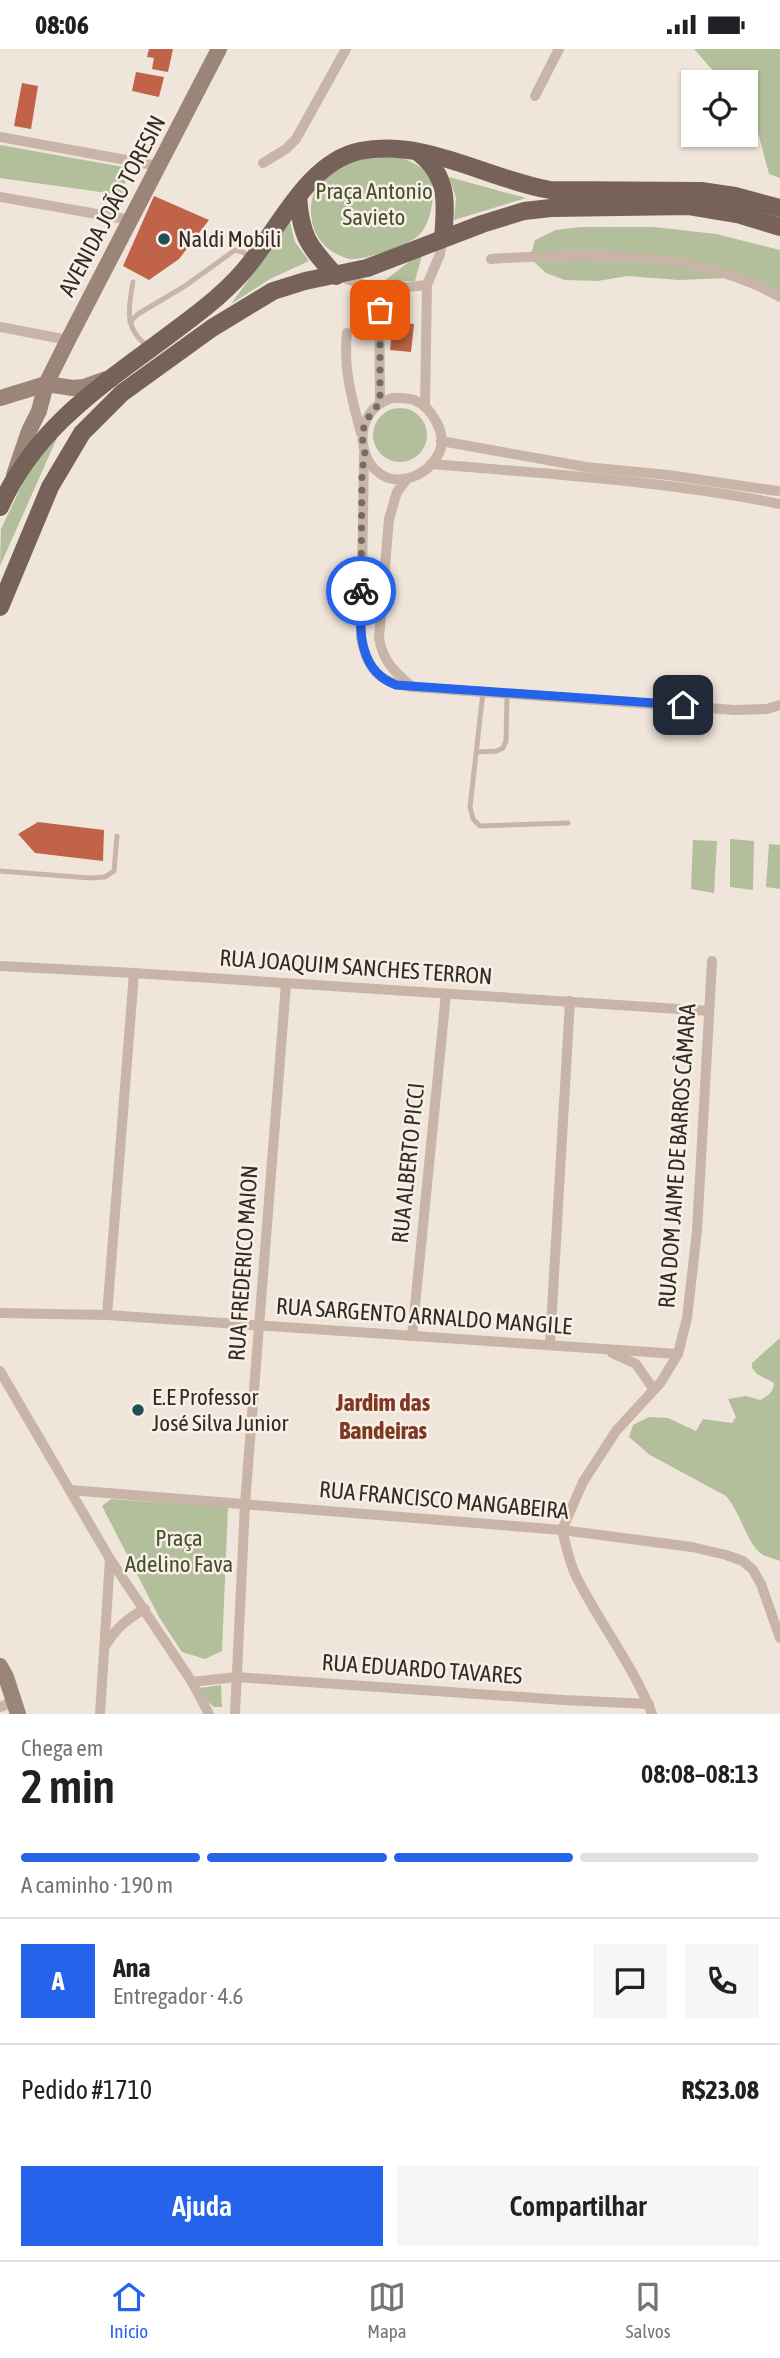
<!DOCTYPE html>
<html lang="pt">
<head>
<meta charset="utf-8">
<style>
  body { margin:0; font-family:"Asap Condensed",sans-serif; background:#f6f6f6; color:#202124; height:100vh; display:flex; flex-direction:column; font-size:26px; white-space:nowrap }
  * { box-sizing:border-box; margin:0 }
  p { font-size:23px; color:#757577 }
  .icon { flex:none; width:38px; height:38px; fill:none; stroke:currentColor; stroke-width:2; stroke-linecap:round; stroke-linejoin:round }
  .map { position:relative; height:1665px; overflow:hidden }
  .panel { display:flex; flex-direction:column; background:#fff; flex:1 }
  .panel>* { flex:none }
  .tools { position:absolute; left:681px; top:21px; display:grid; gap:14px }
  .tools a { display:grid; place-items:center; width:77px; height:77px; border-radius:0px; background:#fff; box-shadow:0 2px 5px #0004; font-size:35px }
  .pin { position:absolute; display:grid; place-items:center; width:60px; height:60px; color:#fff; margin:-30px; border-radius:14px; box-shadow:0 4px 10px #0006 }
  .courier { position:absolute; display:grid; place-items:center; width:70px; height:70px; margin:-35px; border:5px solid #2563eb; border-radius:50%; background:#fff; color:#222; box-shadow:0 2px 9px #0007 }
  .head em { font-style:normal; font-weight:600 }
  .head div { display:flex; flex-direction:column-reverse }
  .head { display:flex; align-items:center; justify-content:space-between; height:119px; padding:0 21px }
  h1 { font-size:46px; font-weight:600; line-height:52px }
  .bar { display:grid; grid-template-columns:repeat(4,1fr); gap:10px 7px; align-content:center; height:84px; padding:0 21px }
  .bar i { height:9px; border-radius:5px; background:#e0e0e0 }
  .bar .on { background:#2563eb }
  .bar p { grid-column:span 4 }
  .line { display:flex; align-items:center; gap:18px; padding:0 21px; border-top:2px solid #e0e0e0 }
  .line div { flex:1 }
  .round { display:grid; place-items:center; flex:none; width:74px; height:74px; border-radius:0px; background:#f6f6f6 }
  .button { display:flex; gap:14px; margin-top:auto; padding:14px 21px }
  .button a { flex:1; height:80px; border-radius:0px; background:#2563eb; color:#fff; font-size:28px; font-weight:600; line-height:80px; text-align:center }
  .button a+a { background:#f6f6f6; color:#202124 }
  .status { display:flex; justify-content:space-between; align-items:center; height:49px; padding:0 35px; background:#fff; direction:ltr }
  .status svg { height:19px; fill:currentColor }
  .tab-bar { display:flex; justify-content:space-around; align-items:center; height:98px; border-top:2px solid #e0e0e0; background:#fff; font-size:19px; color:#757577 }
  .tab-bar a { display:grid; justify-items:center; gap:4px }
  .tab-bar .on { color:#2563eb }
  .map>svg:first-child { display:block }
</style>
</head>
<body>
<div class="status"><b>08:06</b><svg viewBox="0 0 49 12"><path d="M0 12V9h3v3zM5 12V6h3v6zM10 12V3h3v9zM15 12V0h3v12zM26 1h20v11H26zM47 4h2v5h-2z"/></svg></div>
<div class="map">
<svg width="780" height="1665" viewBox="0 0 780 1665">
  <rect width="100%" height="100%" fill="#f0e5da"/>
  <g fill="#b3be9b">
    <path d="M694 0H780V129L769 125 754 68 746 58V33H723Z"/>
    <path d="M0 96 129 119 122 146 0 129Z"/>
    <path d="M396 106C407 111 421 116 428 126 438 139 431 175 419 186 409 196 364 212 349 210 343 208 335 205 330 201 318 192 312 180 311 165 310 113 357 111 396 106Z"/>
    <path d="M449 128 526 149 454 171 456 149Z"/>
    <path d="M290 173 295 193 309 212 270 230 231 255Z"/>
    <path d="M580 178H654L716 185 780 201V250L728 229 679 231 627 227 598 232 565 231 546 224 530 209 535 191 556 181Z"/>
    <path d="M423 202 415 232 383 233Z"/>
    <circle cx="400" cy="386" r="27"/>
    <path d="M61 380 0 517 1 480 28 423Z"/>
    <path d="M730 790 754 792 753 841 730 838Z"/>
    <path d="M693 791 717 792 714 844 691 840Z"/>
    <path d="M769 795 780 796V840L766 838Z"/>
    <path d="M780 1289V1512C775 1510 768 1508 763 1506 747 1496 740 1462 726 1447L650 1406 629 1388 633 1376 649 1368 668 1369 696 1382 703 1370 732 1374 736 1368 728 1350 746 1347 760 1351C768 1347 773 1344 774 1334L757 1325 752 1319V1314Z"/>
    <path d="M111 1450 228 1458 222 1602 205 1610 182 1603 159 1568 102 1457Z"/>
    <path d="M221 1636 222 1658H214L208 1653 200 1639Z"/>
  </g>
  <g fill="#c06348">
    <path d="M149 0H173L168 23 152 20 154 9 147 8Z"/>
    <path d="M136 23 164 28 159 48 132 42Z"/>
    <path d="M22 34 38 37 31 80 14 77Z"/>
    <path d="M154 147 209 171 179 210 149 231 123 217Z"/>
    <path d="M393 273 414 275 411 303 390 301Z"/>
    <path d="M38 773 104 781 103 812 35 804 18 785Z"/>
  </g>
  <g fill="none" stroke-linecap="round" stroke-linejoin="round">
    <g stroke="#c8b5a7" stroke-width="5">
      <path d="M133 233C128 260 124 281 149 298"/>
      <path d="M130 273 138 265 185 237 235 201 243 203 251 210"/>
      <path d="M483 643 470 758 473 770 480 777 568 774"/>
      <path d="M477 703 497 702 503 699 506 692 507 646"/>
      <path d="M0 822 90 829 105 828 114 822 117 787"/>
    </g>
    <g stroke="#c8b5a7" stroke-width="10">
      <path d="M535 47 559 0"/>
      <path d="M0 88 159 117"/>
      <path d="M263 114 286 100 296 90 346 0"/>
      <path d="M0 148 131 171"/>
      <path d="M491 210C584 204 697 200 780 248"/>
      <path d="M338 227 379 241 427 236"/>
      <path d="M379 241 380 353"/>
      <path d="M0 278 68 291"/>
      <path d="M347 284C343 320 352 350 361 384"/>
      <path d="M392 349C399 349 407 348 414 351 432 358 448 386 439 404 433 416 424 424 412 428 362 445 341 365 392 349Z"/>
      <path d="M425 358 427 236 440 205 443 189"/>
      <path d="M441 392 586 418 668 426 777 442"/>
      <path d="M364 405 361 589C368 622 380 634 412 638L735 661 767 660 780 656"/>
      <path d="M433 415C549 425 666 432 780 455"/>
      <path d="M407 430 397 443 389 470 379 589C383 613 395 623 412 638"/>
      <path d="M0 917 134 924 709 962"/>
      <path d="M0 1264 107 1266 678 1305"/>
      <path d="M107 1266 134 924"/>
      <path d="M412 1287 446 945"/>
      <path d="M550 1295 570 952"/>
      <path d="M612 1304 636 1315 654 1341"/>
      <path d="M0 1322 110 1510 192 1633 209 1665"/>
      <path d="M70 1441 562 1481 692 1498 726 1506 743 1512 753 1521 761 1535 780 1589"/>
      <path d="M106 1596C116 1579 128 1569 145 1560"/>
      <path d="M192 1633 236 1628 564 1651 649 1655"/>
      <path d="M0 1658 15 1652"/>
      <path d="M100 1665 110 1510"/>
      <path d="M235 1665 245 1455 286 935"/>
      <path d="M652 1665C633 1616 600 1575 576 1527 569 1513 566 1496 562 1481L583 1433 616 1382 661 1333 678 1305 687 1269 697 1182 712 912"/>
    </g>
    <g stroke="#9b8478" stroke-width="16">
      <path d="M0 349 46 335 73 339 84 338 106 330"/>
      <path d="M14 426 29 382 39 362 46 335 68 291 219 0"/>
      <path d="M0 1617 6 1628 18 1665"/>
    </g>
    <g stroke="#766259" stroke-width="18">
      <path d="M419 104C449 128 446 154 443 189"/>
      <path d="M298 148C301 189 309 197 336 227"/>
      <path d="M0 458C38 374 106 334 177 280 204 260 230 240 251 213 280 176 310 112 360 102 425 89 487 130 550 141L701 142 735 147 780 159"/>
      <path d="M0 558 50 438 82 384 122 344 212 279 273 242 305 232 367 219 482 175 524 162 551 159 689 157 737 165 780 178"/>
    </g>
  </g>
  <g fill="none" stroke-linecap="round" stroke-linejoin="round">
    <path stroke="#766c66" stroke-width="7" stroke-dasharray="0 12.6" d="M361 542 362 422 365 405 362 387 365 373 380 353V261"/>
    <path stroke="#2563eb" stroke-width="9" d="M361 542C360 577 356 621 396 636L683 656"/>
  </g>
  <g fill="#1f5154" stroke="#f8f0e6" stroke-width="2.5">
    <circle cx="164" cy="190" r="7"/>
    <circle cx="138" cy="1361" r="7"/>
  </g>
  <g text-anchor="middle" stroke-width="5" stroke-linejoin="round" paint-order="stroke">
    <g font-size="23" fill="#44512c" stroke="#f8f0e6">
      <text x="374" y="150">Praça Antonio<tspan x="374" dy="26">Savieto</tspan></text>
      <text x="179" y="1497">Praça<tspan x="179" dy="26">Adelino Fava</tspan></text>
    </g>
    <g font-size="23" fill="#342b27" stroke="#f8f0e6">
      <text transform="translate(112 157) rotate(-62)" y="8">AVENIDA JOÃO TORESIN</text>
      <text transform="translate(356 918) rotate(4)" y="8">RUA JOAQUIM SANCHES TERRON</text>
      <text transform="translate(677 1107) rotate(-86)" y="8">RUA DOM JAIME DE BARROS CÂMARA</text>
      <text transform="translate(408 1114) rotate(-84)" y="8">RUA ALBERTO PICCI</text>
      <text transform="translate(243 1214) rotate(-86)" y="8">RUA FREDERICO MAION</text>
      <text transform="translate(424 1267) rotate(4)" y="8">RUA SARGENTO ARNALDO MANGILE</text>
      <text transform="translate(444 1451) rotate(5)" y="8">RUA FRANCISCO MANGABEIRA</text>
      <text transform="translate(422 1620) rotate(4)" y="8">RUA EDUARDO TAVARES</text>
    </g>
    <g font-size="23" fill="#342b27" stroke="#f8f0e6" text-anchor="start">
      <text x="178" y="198">Naldi Mobili</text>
      <text x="152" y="1356">E.E Professor<tspan x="152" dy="26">José Silva Junior</tspan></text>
    </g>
    <g font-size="24" font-weight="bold" fill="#7f3824" stroke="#f8f0e6">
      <text x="383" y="1362">Jardim das<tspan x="383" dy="28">Bandeiras</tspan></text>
    </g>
  </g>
</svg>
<div class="tools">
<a><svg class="icon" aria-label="locate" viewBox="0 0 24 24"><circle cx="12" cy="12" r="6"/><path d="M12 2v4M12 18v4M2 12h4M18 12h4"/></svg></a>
</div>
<div class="pin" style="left:380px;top:261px;background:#ea580c"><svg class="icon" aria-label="bag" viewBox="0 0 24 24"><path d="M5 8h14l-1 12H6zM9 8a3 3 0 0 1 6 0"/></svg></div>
<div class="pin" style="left:683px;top:656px;background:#1f2937"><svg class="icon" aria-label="home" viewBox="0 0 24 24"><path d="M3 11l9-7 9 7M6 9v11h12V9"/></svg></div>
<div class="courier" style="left:361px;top:542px"><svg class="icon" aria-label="bike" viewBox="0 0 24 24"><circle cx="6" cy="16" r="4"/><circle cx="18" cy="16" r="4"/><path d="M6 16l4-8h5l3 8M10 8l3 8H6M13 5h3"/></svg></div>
</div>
<section class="panel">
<div class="head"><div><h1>2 min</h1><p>Chega em</p></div><em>08:08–08:13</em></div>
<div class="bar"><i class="on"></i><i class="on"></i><i class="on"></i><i></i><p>A caminho · 190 m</p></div>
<div class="line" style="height:126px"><b class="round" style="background:#2563eb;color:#fff">A</b><div><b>Ana</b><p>Entregador · 4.6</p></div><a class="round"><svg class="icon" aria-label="chat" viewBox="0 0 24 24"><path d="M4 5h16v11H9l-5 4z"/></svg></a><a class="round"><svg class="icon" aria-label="phone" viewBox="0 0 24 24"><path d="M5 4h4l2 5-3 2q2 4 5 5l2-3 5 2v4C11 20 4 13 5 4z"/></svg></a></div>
<div class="line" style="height:91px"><div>Pedido #1710</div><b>R$23.08</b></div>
<div class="button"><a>Ajuda</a><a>Compartilhar</a></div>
</section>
<nav class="tab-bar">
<a class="on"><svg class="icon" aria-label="home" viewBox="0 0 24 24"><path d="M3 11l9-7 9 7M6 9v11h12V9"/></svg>Início</a>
<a><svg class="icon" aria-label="map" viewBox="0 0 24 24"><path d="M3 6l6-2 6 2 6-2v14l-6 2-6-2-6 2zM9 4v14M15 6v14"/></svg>Mapa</a>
<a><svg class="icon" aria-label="saved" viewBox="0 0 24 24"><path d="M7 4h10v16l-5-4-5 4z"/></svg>Salvos</a>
</nav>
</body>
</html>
